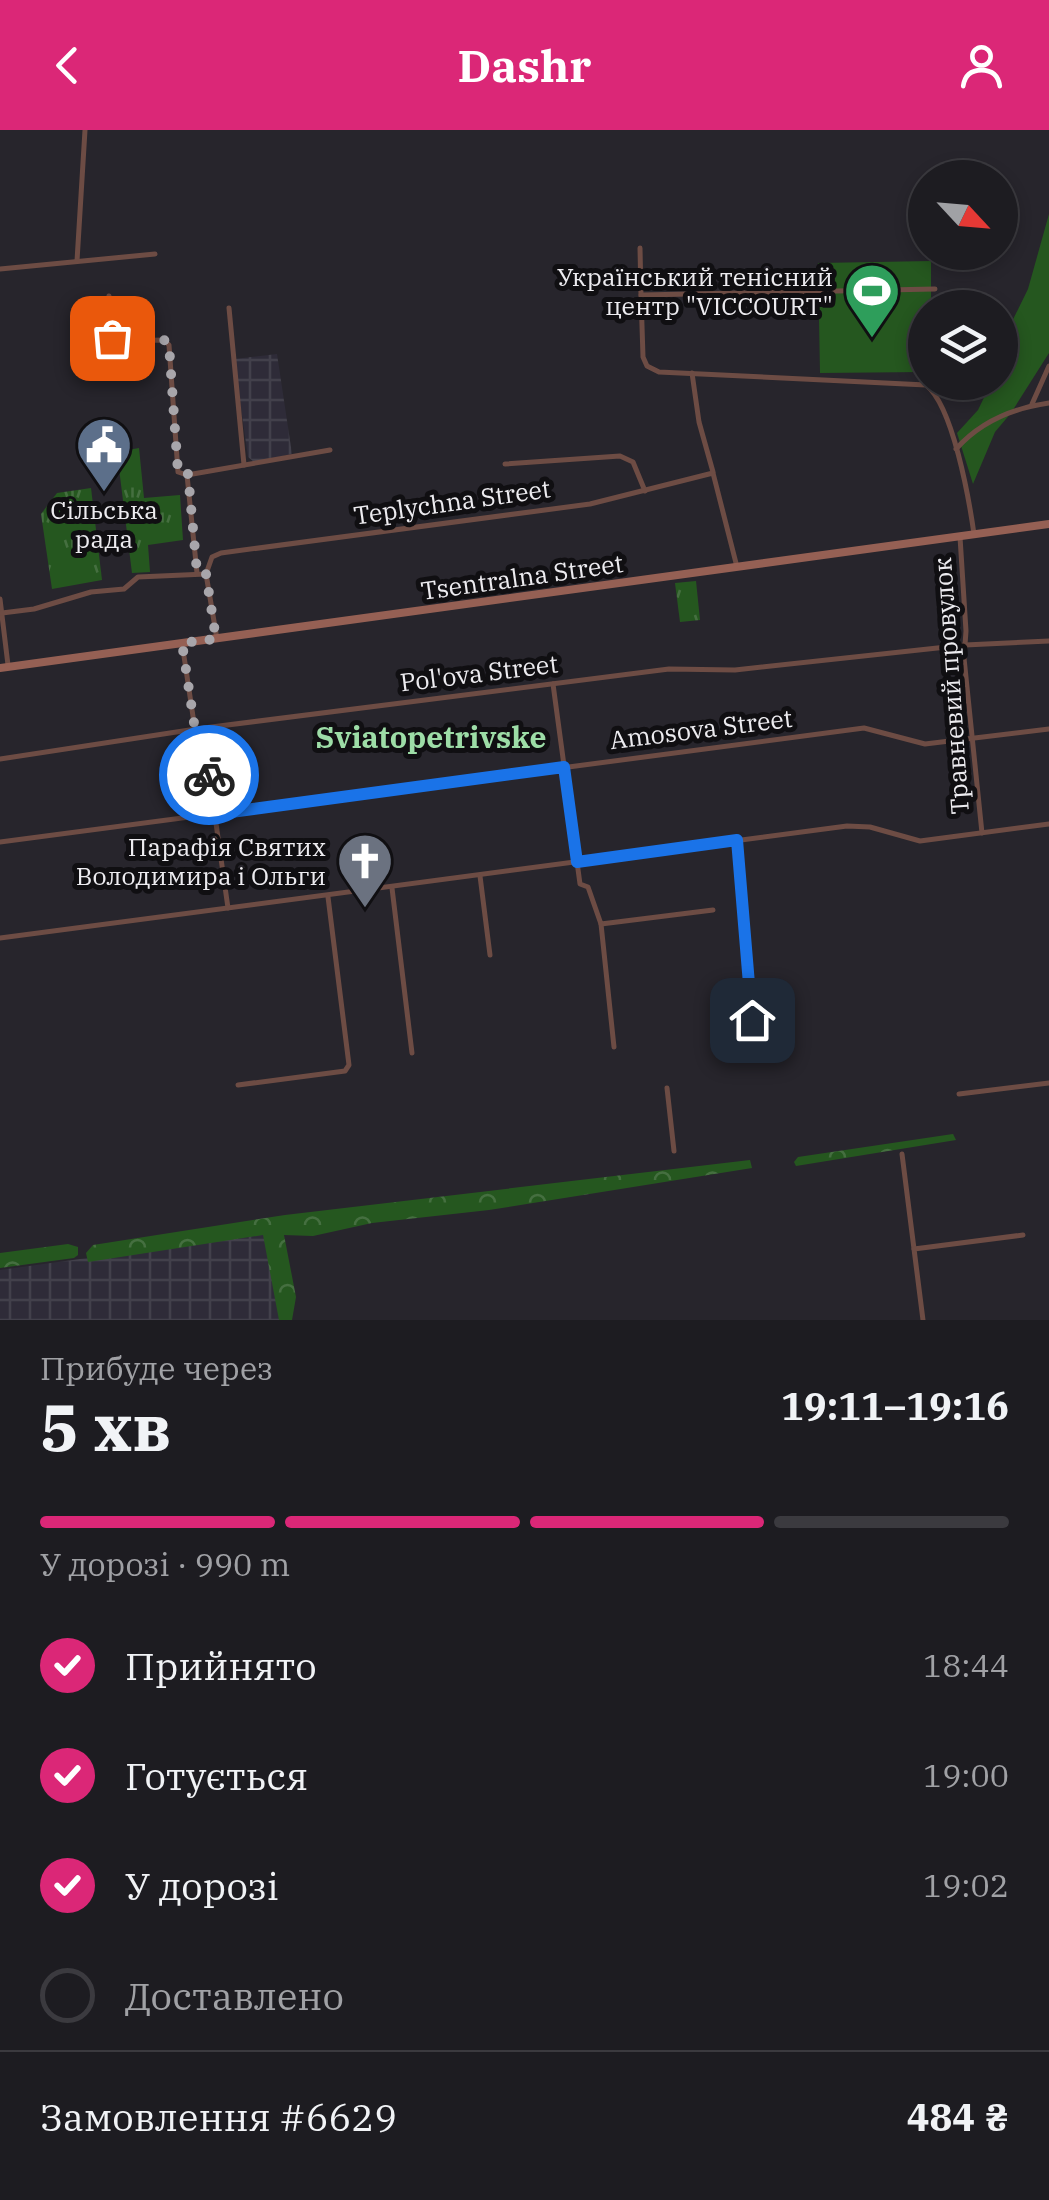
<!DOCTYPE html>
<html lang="uk">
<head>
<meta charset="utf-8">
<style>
  body { margin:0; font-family:"IBM Plex Serif",serif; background:#2a292e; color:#f1f3f6; height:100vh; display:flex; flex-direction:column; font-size:38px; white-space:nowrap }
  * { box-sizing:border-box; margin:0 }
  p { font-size:32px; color:#a0a1a5 }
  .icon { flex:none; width:55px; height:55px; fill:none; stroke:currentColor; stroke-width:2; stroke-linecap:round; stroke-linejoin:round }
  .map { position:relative; height:1190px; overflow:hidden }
  .side { display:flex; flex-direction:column; background:#1d1c21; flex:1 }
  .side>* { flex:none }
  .needle { width:65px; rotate:116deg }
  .fabs { position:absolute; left:908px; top:30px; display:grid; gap:20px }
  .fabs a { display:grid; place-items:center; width:110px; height:110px; border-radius:50%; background:#1d1c21; box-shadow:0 5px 15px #0003,0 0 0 2px #3b3a3f; font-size:50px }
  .pin { position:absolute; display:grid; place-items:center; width:85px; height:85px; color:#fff; margin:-42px; border-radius:20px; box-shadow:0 5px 15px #0006 }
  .courier { position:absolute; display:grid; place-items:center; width:100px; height:100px; margin:-50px; border:8px solid #1a73e8; border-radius:50%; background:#fff; color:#222; box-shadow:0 2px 12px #0007 }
  .overview em { font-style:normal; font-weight:800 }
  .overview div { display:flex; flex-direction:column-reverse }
  .overview { display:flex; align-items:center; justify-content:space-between; height:170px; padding:0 40px }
  h1 { font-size:65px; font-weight:800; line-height:75px }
  .bar { display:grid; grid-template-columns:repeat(4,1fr); gap:15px 10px; align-content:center; height:120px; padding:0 40px }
  .bar i { height:12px; border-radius:8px; background:#3b3a3f }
  .bar .selected { background:#db2777 }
  .bar p { grid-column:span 4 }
  .line { display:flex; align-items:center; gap:25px; padding:0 40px; border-top:2px solid #3b3a3f }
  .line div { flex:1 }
  ol { padding:0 40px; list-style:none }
  li { display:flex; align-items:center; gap:30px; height:110px }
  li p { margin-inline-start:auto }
  li .icon { padding:10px; border-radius:50%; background:#db2777; color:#fff; stroke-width:4 }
  li:last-child { color:#a0a1a5 }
  li i { width:55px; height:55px; border:5px solid #3b3a3f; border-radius:50% }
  header { display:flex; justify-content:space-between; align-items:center; height:130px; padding:0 40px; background:#db2777; color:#fff; font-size:45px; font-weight:800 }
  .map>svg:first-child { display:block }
</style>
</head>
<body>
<header><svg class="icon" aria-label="back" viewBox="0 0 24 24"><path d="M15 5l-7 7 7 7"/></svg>Dashr<svg class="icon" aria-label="person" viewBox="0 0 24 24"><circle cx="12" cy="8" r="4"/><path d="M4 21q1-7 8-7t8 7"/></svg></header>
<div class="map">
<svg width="1049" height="1190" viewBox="0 0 1049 1190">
  <defs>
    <pattern id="industrial-grid" width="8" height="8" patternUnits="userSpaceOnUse" patternTransform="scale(2.5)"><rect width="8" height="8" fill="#2e2b38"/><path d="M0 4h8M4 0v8" fill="none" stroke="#42404b"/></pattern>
    <pattern id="forest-crowns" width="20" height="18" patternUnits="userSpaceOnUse" patternTransform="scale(2.5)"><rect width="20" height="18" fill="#25571f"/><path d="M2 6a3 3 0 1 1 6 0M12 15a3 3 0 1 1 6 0" fill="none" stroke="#456f40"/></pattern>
    <pattern id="park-tufts" width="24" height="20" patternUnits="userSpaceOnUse" patternTransform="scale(2.5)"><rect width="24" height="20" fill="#25571f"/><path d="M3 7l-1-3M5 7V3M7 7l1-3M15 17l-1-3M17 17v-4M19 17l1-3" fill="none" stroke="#456f40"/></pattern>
  </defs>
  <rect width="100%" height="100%" fill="#27252c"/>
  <g fill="url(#industrial-grid)">
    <path d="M277 224 292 324 254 332 248 327 234 229Z"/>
    <path d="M268 1103 281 1190H0V1140Z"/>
  </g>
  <g fill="#25571f">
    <path d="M1049 84V223L1011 283 995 302 973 354 957 303 978 280 991 253 1000 252V216L1028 159Z"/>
    <path d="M931 131V177L925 178V242L820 243 818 133Z"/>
  </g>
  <g fill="url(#forest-crowns)">
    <path d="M953 1004 956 1010 796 1036 794 1032 798 1027Z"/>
    <path d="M750 1030 752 1038 489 1080 372 1093 313 1106 284 1105 296 1167 292 1190H279L263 1105 88 1132 86 1123 93 1115 285 1085Z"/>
    <path d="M68 1114 78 1117V1125L74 1128 0 1138V1123Z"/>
  </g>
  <g fill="url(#park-tufts)">
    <path d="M139 318 144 368 180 365 183 410 148 415 150 442 132 443 117 322Z"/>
    <path d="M91 358 102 450 52 459 41 384 57 363Z"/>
    <path d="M696 451 700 490 680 492 675 453Z"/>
  </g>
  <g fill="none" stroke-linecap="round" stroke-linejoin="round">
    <g stroke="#6d4c44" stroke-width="5">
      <path d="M640 118 641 165"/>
      <path d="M77 131 85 0"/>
      <path d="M0 139 155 124"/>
      <path d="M935 159 641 165 643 227 647 236 659 242 926 255C953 276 969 369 974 404"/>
      <path d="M109 166 116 211 164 210 169 215 178 342 187 345"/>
      <path d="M229 178 244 335"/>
      <path d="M692 243 699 292 713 342"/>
      <path d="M1032 274 1049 236"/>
      <path d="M956 319C981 291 1013 278 1049 273"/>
      <path d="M505 334 620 326 633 332 645 361"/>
      <path d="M960 407 966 501 964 528 982 703"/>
      <path d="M197 443 187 345 330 320"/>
      <path d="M0 469 8 535"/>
      <path d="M2 483 34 479 91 462 124 459 138 447 206 444"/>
      <path d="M217 509 206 444 212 427 221 423 590 374 713 343 737 437"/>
      <path d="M182 513 194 593 210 651 228 778"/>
      <path d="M553 554 580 754 588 757 601 794 713 780"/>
      <path d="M0 629 196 599 669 539 735 540 965 515 1049 511"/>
      <path d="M737 710 753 890"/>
      <path d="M0 712 864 598 925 614 1049 599"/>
      <path d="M480 746 490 825"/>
      <path d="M392 758 412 923"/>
      <path d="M601 794 614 917"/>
      <path d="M0 808 847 696 870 697 920 711 1049 694"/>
      <path d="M238 955 345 941 349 935 328 767"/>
      <path d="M667 958 674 1021"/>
      <path d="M959 964 1049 953"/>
      <path d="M902 1024 923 1190"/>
      <path d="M914 1119 1023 1105"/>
    </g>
    <path stroke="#956054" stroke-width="8" d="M0 538 1049 394"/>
  </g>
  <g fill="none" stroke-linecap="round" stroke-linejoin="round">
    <path stroke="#a8a6ab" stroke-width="10" stroke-dasharray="0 18" d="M112 208 120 213 164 210 169 215 178 342 188 344 197 442 206 444 216 509 182 513 194 593 209 645"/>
    <path stroke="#1a73e8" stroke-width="12" d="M209 645 216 684 564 637 577 732 737 710 752 890"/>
  </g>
  <defs>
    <g id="stadium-pin" transform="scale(2.875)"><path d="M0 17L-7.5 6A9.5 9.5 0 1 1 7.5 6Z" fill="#2e9e5b" stroke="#100f12"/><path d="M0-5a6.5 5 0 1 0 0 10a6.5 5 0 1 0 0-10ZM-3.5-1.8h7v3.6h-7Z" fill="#fff"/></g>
    <g id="civic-pin" transform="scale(2.875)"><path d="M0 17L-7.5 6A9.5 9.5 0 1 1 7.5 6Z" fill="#5c6f8a" stroke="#100f12"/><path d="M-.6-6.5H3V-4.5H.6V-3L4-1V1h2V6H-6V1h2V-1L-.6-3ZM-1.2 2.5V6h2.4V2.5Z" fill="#fff"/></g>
    <g id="church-pin" transform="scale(2.875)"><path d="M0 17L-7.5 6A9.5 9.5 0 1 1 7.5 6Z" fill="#6b7280" stroke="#100f12"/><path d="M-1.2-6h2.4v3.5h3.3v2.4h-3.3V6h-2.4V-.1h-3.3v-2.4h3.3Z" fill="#fff"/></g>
  </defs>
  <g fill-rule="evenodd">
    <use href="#stadium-pin" x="872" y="161"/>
    <use href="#civic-pin" x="104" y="315"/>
    <use href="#church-pin" x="365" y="731"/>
  </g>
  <g text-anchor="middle" stroke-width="10" stroke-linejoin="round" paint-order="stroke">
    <g font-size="25" fill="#edecf0" stroke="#100f12" text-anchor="end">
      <text x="833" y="156">Український тенісний<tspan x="833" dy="29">центр "VICCOURT"</tspan></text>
      <text x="104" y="389" text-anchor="middle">Сільська<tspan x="104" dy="29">рада</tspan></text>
      <text x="326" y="726">Парафія Святих<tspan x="326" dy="29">Володимира і Ольги</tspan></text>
    </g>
    <g font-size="25" fill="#edecf0" stroke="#100f12">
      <text transform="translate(452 372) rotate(-8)" y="9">Teplychna Street</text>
      <text transform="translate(522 447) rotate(-8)" y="9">Tsentralna Street</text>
      <text transform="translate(479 543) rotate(-7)" y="9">Pol'ova Street</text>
      <text transform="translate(951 556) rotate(-94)" y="9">Травневий провулок</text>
      <text transform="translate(701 599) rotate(-7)" y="9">Amosova Street</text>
    </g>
    <g font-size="30" font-weight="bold" fill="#9ddda7" stroke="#100f12">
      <text x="431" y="618">Sviatopetrivske</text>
    </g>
  </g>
</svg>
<div class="fabs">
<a><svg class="needle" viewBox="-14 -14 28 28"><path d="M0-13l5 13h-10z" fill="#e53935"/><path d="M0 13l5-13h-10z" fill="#a0a1a5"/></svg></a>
<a><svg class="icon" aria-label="layers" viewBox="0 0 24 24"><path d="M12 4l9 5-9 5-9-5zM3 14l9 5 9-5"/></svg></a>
</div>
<div class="pin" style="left:112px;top:208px;background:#ea580c"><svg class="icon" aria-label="bag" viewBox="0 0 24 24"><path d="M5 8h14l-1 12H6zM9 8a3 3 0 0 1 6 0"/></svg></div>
<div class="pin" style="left:752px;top:890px;background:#1f2937"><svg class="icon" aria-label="home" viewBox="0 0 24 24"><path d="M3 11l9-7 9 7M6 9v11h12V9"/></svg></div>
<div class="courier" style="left:209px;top:645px"><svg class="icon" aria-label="bike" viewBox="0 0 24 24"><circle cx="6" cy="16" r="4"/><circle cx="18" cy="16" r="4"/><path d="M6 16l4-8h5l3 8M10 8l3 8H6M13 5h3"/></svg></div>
</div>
<section class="side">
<div class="overview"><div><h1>5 хв</h1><p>Прибуде через</p></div><em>19:11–19:16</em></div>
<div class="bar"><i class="selected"></i><i class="selected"></i><i class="selected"></i><i></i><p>У дорозі · 990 m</p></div>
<ol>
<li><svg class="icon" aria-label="check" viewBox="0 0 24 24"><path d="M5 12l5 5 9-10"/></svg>Прийнято<p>18:44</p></li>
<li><svg class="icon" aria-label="check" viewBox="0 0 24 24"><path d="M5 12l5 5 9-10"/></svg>Готується<p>19:00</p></li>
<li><svg class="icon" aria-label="check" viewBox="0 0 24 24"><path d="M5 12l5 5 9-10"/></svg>У дорозі<p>19:02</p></li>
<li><i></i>Доставлено</li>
</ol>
<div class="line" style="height:130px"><div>Замовлення #6629</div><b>484 ₴</b></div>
</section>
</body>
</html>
